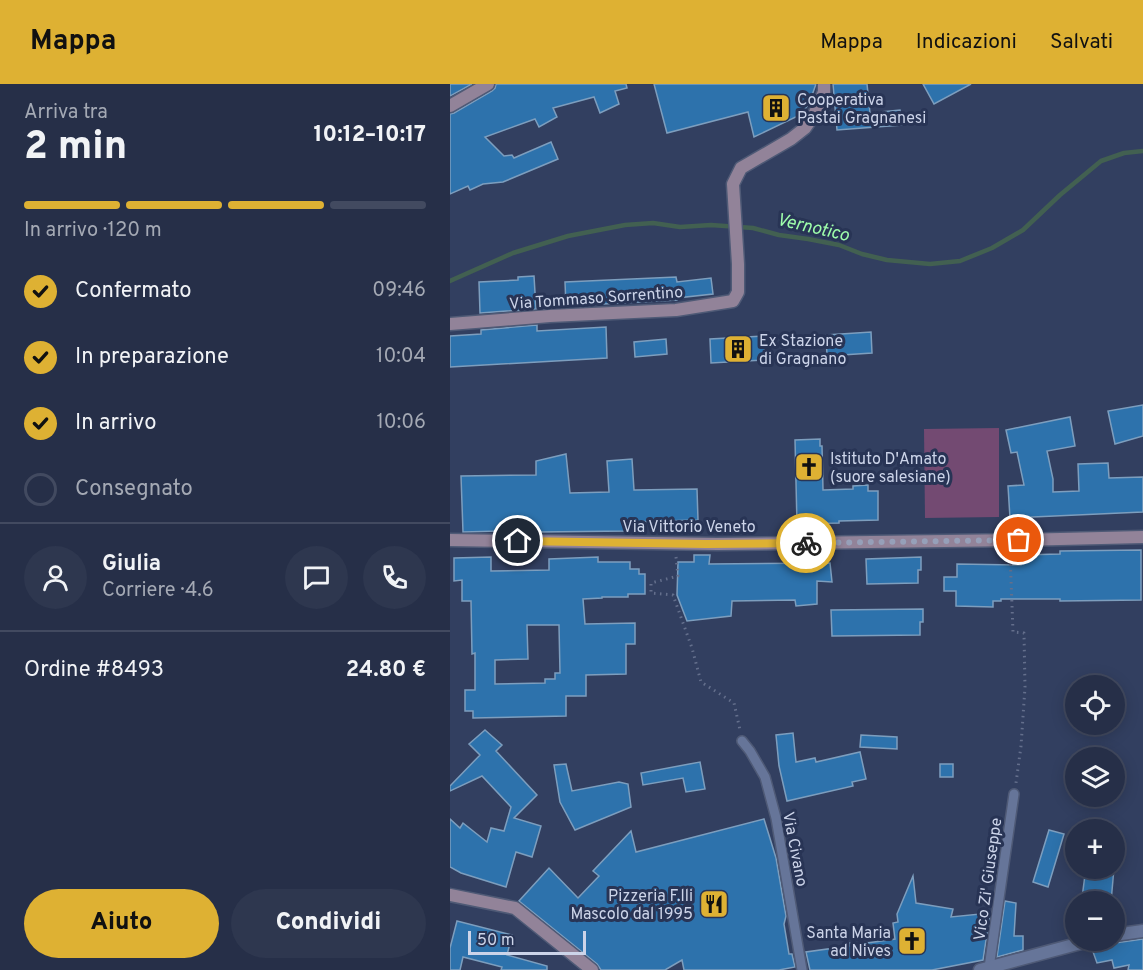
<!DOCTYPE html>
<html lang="it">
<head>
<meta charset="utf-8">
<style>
  body { margin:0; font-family:Overpass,sans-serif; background:#2e374f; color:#f1f3f6; height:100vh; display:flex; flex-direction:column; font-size:22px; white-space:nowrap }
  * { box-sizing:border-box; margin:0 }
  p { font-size:20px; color:#a4a9b4 }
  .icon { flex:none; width:33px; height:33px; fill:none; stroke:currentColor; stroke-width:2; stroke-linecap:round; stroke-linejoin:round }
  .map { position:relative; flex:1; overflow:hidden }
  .panel { display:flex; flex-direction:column; background:#262f48; width:450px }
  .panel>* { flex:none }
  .controls { position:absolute; left:615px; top:591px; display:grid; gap:12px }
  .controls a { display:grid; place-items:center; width:60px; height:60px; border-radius:50%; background:#262f48; box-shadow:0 3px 15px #0003,0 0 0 2px #424a60; font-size:30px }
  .scale { position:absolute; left:18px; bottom:15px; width:118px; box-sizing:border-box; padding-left:6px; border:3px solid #ccd4e9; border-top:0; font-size:16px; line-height:21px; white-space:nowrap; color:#ccd4e9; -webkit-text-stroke:4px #283455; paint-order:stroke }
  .pin { position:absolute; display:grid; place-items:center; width:51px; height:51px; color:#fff; margin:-26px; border:3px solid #fff; border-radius:50%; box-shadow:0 2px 6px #0007 }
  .courier { position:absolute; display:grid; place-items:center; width:60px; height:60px; margin:-30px; border:4px solid #deb133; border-radius:50%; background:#fff; color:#222; box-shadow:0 2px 8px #0007 }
  .summary em { font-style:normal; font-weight:800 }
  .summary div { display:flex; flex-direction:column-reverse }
  .summary { display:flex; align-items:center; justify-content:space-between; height:102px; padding:0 24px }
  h1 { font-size:39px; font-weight:800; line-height:45px }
  .bar { display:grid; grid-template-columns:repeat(4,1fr); gap:9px 6px; align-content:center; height:72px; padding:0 24px }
  .bar i { height:8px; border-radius:4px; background:#424a60 }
  .bar .active { background:#deb133 }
  .bar p { grid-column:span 4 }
  .line { display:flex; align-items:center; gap:15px; padding:0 24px; border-top:2px solid #424a60 }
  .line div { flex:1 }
  .round { display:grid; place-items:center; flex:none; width:63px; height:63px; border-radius:32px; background:#2e374f }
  ol { padding:0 24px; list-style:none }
  li { display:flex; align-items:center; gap:18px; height:66px }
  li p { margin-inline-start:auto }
  li .icon { padding:6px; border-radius:50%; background:#deb133; color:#111; stroke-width:4 }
  li:last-child { color:#a4a9b4 }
  li i { width:33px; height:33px; border:3px solid #424a60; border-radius:50% }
  .button { display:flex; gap:12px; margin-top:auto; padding:12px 24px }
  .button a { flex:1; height:69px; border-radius:36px; background:#deb133; color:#111; font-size:24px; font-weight:800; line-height:69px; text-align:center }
  .button a+a { background:#2e374f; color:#f1f3f6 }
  header { display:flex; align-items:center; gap:36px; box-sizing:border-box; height:84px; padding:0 30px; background:#deb133; color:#111 }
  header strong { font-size:28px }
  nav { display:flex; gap:33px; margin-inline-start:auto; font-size:21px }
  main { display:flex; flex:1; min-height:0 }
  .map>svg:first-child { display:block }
</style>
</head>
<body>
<header>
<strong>Mappa</strong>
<nav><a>Mappa</a><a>Indicazioni</a><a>Salvati</a></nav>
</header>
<main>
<section class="panel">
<div class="summary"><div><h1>2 min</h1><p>Arriva tra</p></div><em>10:12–10:17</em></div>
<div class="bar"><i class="active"></i><i class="active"></i><i class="active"></i><i></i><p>In arrivo · 120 m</p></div>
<ol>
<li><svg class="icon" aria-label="check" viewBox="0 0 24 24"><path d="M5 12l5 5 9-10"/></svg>Confermato<p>09:46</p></li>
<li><svg class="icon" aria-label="check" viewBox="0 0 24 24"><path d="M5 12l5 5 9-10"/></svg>In preparazione<p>10:04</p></li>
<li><svg class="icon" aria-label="check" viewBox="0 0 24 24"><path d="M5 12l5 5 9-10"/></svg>In arrivo<p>10:06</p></li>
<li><i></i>Consegnato</li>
</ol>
<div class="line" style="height:108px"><a class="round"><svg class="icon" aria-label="person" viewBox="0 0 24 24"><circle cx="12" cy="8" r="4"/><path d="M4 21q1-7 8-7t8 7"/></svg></a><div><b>Giulia</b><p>Corriere · 4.6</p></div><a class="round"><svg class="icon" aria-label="chat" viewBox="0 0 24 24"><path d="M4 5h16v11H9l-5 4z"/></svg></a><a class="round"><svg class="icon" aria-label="phone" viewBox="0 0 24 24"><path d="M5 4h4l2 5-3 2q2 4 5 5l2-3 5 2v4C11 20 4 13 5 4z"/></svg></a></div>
<div class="line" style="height:78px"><div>Ordine #8493</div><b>24.80 €</b></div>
<div class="button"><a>Aiuto</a><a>Condividi</a></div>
</section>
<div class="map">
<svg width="693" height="886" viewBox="0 0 693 886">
  <rect width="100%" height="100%" fill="#323f60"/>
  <path fill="#734a72" d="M549 344V433L475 434 474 345Z"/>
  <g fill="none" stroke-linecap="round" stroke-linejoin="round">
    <path stroke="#426051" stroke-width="4.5" d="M0 197 63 169 118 152 175 141 203 139 230 143 261 141 303 144 329 151 358 155 389 161 412 170 437 176 480 180 510 177 542 164 573 146 610 111 651 77 674 69 693 67"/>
  </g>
  <g fill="#2d72ac" stroke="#7d9ebe" stroke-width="1.5" fill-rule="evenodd">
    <path d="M0 0H22L0 12Z"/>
    <path d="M46 0H176L177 4 165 7 169 20 150 29 144 13 103 24 107 33 89 43 85 35 35 53 54 72 62 71 64 74 101 58 108 75 53 98 33 100 20 106 18 102 0 110V30L4 29 42 7 45 4Z"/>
    <path d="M204 0H366L359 20 350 31 304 53 298 28 217 49Z"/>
    <path d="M383 0H417L420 29 450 26 452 41 387 46Z"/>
    <path d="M473 0H521L484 20Z"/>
    <path d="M84 192 86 225 30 229 29 198 68 196V193Z"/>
    <path d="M226 193 227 198 261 194 263 210 227 214V216L116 222 115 198Z"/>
    <path d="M87 241V247L156 243 157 274 0 283V252L31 250V246Z"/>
    <path d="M421 248 422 269 377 272 376 251Z"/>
    <path d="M314 252 315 276 261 279 260 255Z"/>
    <path d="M216 255 217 270 185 273 184 258Z"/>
    <path d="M693 321V352L665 360 658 327Z"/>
    <path d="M620 333 625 362 597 367 603 395V408L629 407 628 380 658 379 659 394 693 393V428L560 434 558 402 574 401 567 368 561 369 556 346Z"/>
    <path d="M370 355V362H372L373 406 403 405V402L418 401V407H428V436L389 437V439L347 440 345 356Z"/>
    <path d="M116 370 120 409 159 408 157 377 182 375 184 406 247 405 248 436 179 438 178 447 88 448V446L13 448 11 392 86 391V377Z"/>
    <path d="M691 466V516L610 517V515H551V517H543V523L506 522V507H494V493H507V480L571 481V471L610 470V467Z"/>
    <path d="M244 471H260L259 480 380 479 382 498 367 497V520L346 522 345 516 282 517 281 532 237 537 227 511 228 478H244Z"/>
    <path d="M41 473V487L99 486V475L148 473V478H180V485H189V490H195V510H178V513H152V514L133 515 135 540 185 539V560H176V590L136 591V612H116V632L23 634V627H15V606H25V569L22 570 21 517H12V496L4 497V474ZM77 541H109L110 589H105V595H95V599L45 600V576L78 575Z"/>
    <path d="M471 473V486H468V499L417 500 416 475Z"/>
    <path d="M473 525V538H470V551L382 552 381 526Z"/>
    <path d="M35 646 52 661 46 667 87 711 64 734 91 742 82 773 66 768 56 803 11 789 0 783V735L10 744 13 739 37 758 41 744 54 747 61 723 32 692 0 707V702L30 671 19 660Z"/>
    <path d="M343 649 346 678 365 674 366 678 410 668 416 695 402 698 403 702 337 717 329 682 326 651Z"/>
    <path d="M411 651 447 653V665L410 663Z"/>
    <path d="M250 678 255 705 236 708 233 694 193 701 191 689Z"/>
    <path d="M116 680 122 707 169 698 178 700 181 723 125 746 110 718 104 681Z"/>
    <rect x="490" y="680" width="13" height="13"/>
    <path d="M314 735 326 774 336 832 334 840 339 870H342L345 883 329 886H234L232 876 215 886H151L147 880 69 817 99 784 128 814 149 792 143 787 181 747 186 768Z"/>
    <path d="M599 746 614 750 598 803 583 798Z"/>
    <path d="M641 784H664L661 818 639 816 632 814 635 791 640 790Z"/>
    <path d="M463 792 466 819 503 825 501 833 540 829 533 876 482 886H360L356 868 399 862V859L410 860 445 855 443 839 448 838 447 830Z"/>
    <path d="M555 817 566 819 564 852H573V866L547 873Z"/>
    <path d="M7 837 62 851 57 871 97 882V886H51L52 883 13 873 10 886H0V864Z"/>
    <path d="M693 855V886H678L679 881 664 884 662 876 647 879 642 865 659 858 665 859Z"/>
  </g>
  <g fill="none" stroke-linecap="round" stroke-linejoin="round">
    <g stroke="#4f5a76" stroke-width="12">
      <g id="lane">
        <path d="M292 657 300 667 315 693 326 734 352 886"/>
        <path d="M539 884 564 710"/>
      </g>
    </g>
    <g stroke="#4f5a76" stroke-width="15">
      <g id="street">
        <path d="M664 851 693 847"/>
        <path d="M530 886 642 856"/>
      </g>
    </g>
    <g stroke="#4f5a76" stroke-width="15">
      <g id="secondary">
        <path d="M0 22 38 0"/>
        <path d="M0 240 100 232 226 226 283 217 288 208V180L283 100 291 84 341 55 355 44 364 31 374 8V0"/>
        <path d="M0 456 267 460 569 456 693 453"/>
        <path d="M0 811 65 824 142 886"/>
      </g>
    </g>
    <g stroke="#646f8c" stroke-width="3" stroke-dasharray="1.5 4.5" stroke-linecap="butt">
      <path d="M560 468 563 548 574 549 575 603 571 662 566 699"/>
      <path d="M226 473 228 492 201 499V509L223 511 242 564 251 598 284 619 290 646"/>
    </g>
    <use href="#lane" stroke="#667599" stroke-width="9"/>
    <use href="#street" stroke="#667599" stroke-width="12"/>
    <use href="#secondary" stroke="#928399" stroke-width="12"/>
  </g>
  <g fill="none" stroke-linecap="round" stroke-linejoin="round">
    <path stroke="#96a0b9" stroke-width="6" stroke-dasharray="0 10.8" d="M356 459 569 456"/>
    <path stroke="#deb133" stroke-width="8" d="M68 457 256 460 356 459"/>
  </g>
  <defs>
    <g id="building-square" transform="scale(1.5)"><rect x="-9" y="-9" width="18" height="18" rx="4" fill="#deb133" stroke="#283455"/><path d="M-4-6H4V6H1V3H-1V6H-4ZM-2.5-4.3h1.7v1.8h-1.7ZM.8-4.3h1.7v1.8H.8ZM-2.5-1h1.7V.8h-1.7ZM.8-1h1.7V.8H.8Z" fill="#111"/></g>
    <g id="church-square" transform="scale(1.5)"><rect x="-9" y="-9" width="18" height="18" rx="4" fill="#deb133" stroke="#283455"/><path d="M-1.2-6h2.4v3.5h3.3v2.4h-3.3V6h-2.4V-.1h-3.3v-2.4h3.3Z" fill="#111"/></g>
    <g id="restaurant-square" transform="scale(1.5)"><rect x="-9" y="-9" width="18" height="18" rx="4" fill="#deb133" stroke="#283455"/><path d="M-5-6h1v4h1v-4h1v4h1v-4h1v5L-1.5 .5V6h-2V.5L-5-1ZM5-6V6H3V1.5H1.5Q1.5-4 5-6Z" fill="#111"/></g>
  </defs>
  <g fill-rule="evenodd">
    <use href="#building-square" x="326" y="24"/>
    <use href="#building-square" x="288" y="265"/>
    <use href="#church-square" x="359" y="383"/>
    <use href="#restaurant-square" x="264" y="820"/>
    <use href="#church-square" x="462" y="857"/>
  </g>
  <g text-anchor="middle" stroke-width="6" stroke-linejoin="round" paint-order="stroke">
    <g font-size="16" fill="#ccd4e9" stroke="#283455" text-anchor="start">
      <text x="347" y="21">Cooperativa<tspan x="347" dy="18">Pastai Gragnanesi</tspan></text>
      <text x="309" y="262">Ex Stazione<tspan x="309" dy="18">di Gragnano</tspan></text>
      <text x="380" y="380">Istituto D'Amato<tspan x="380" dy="18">(suore salesiane)</tspan></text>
      <text x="243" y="817" text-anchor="end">Pizzeria F.lli<tspan x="243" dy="18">Mascolo dal 1995</tspan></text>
      <text x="441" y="854" text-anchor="end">Santa Maria<tspan x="441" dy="18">ad Nives</tspan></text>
    </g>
    <g font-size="16" fill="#ccd4e9" stroke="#283455">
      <text transform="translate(146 213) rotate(-4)" y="6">Via Tommaso Sorrentino</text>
      <text x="239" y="448">Via Vittorio Veneto</text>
      <text transform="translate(346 765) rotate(79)" y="6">Via Civano</text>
      <text transform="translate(537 795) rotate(-82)" y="6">Vico Zi' Giuseppe</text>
    </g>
    <g font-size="18" font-style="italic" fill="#9efdab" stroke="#283455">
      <text transform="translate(363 143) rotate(13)" y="6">Vernotico</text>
    </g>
  </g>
</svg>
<div class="controls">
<a><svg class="icon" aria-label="locate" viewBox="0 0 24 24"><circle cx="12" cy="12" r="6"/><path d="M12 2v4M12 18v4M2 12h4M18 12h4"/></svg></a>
<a><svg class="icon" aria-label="layers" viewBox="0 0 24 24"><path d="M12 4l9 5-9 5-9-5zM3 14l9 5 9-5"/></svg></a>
<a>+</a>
<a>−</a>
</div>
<div class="scale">50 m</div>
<div class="pin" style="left:569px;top:456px;background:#ea580c"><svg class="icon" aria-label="bag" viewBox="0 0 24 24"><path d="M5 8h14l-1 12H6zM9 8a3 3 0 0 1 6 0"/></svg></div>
<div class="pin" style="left:68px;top:457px;background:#1f2937"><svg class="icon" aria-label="home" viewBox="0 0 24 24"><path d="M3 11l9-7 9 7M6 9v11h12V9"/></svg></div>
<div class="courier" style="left:356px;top:459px"><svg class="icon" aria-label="bike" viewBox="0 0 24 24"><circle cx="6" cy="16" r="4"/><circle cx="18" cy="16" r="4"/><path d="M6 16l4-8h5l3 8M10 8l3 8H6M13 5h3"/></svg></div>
</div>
</main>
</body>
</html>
